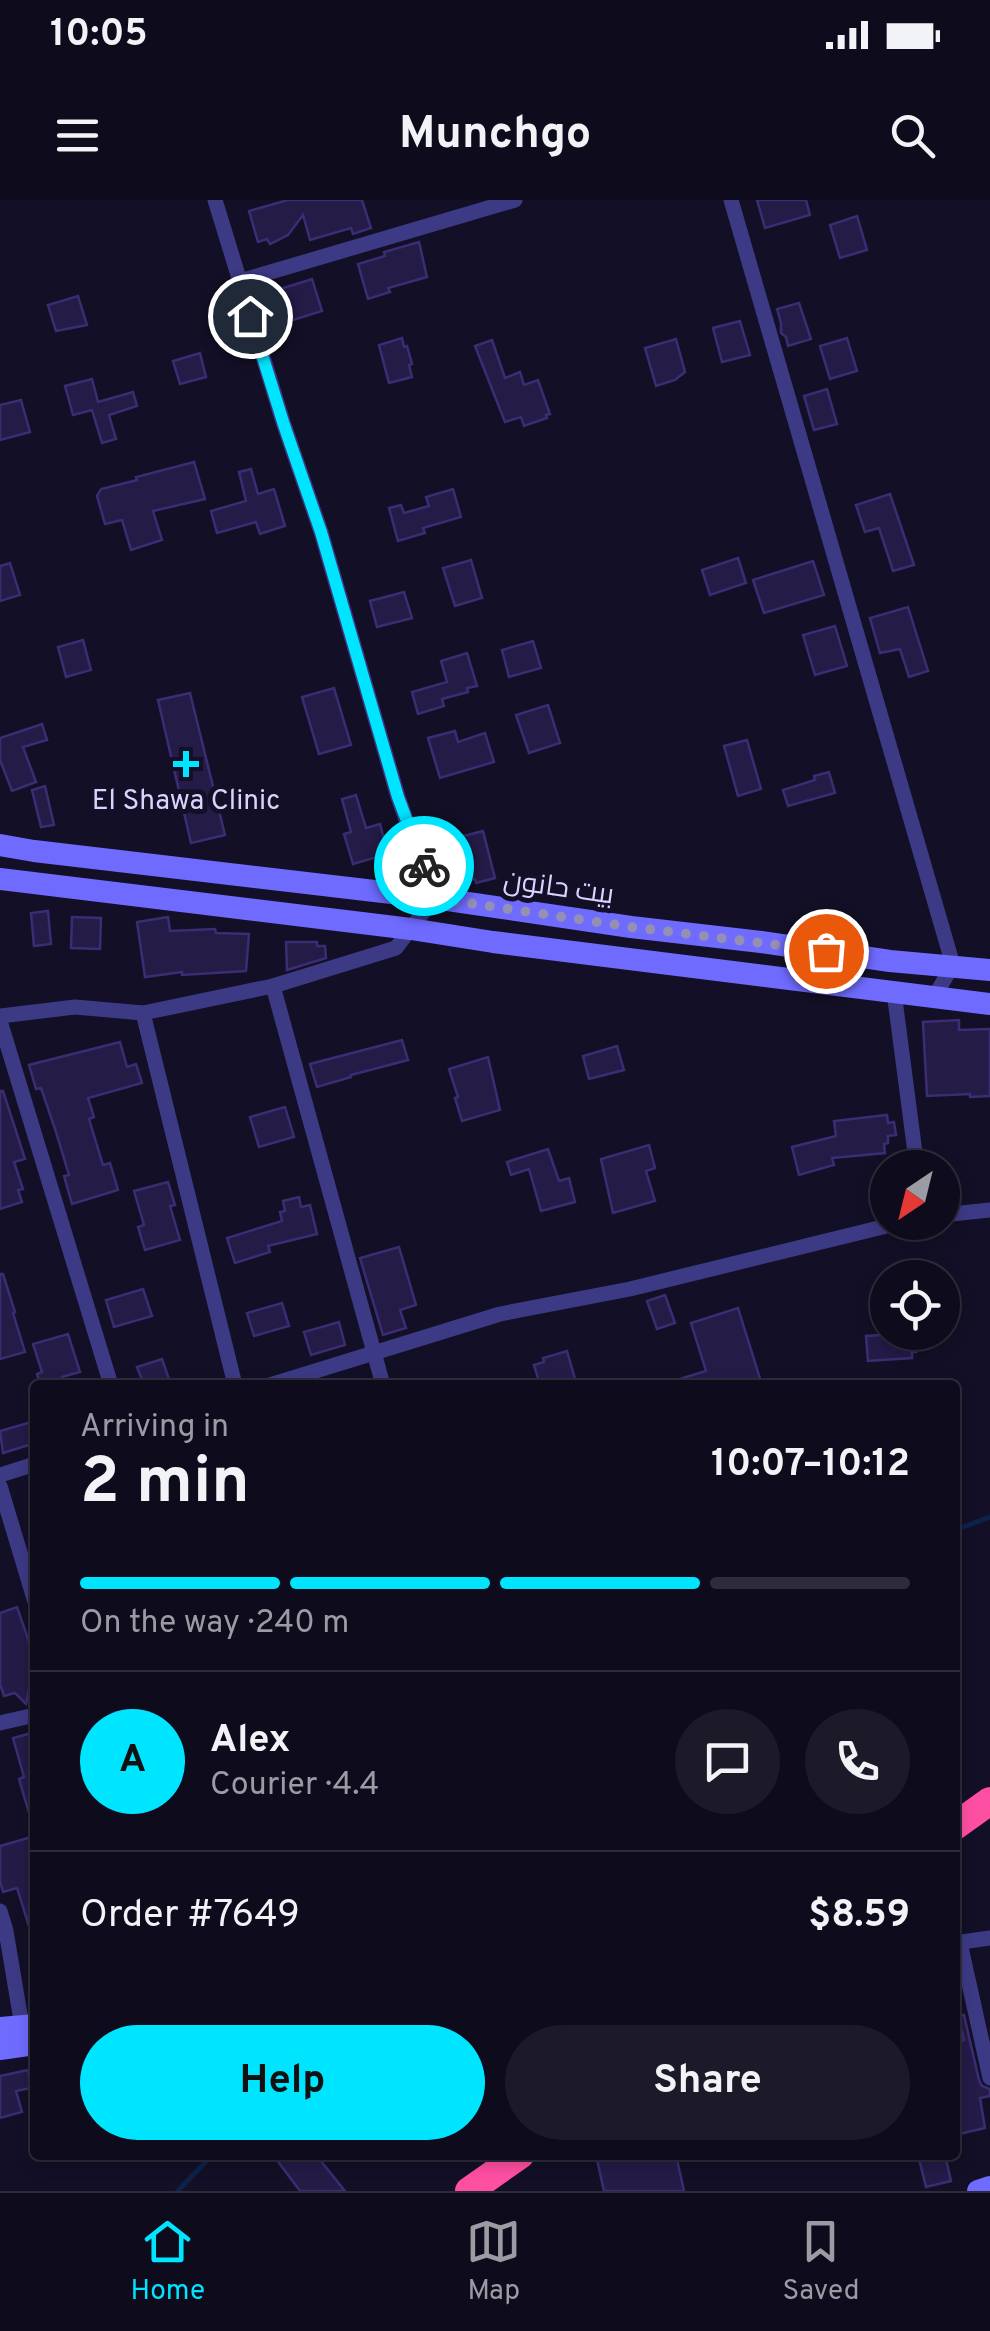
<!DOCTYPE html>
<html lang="en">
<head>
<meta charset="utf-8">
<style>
  body { margin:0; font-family:Overpass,Cairo,sans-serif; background:#1c1929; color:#f1f3f6; height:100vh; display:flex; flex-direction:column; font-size:38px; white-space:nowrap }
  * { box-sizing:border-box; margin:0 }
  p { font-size:32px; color:#9b9ba3 }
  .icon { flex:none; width:55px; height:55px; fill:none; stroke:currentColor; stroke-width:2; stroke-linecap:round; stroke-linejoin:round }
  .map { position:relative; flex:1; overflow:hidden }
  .details { position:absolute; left:30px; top:1180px; width:930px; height:780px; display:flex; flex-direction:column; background:#0e0b1c; border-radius:10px; box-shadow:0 5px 15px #0003,0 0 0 2px #2e2b3b }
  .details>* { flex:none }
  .needle { width:65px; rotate:215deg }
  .tools { position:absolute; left:870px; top:950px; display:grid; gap:20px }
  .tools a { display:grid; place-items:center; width:90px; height:90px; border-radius:50%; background:#0e0b1c; box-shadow:0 5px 15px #0003,0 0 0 2px #2e2b3b; font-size:50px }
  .pin { position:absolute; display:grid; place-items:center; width:85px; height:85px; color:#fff; margin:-42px; border:5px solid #fff; border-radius:50%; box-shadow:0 2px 10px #0007 }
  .courier { position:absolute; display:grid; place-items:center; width:100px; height:100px; margin:-50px; border:8px solid #00e5ff; border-radius:50%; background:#fff; color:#222; box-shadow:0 2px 12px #0007 }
  .overview em { font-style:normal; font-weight:700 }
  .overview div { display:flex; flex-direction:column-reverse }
  .overview { display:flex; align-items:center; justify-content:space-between; height:170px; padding:0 50px }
  h1 { font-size:65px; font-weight:700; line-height:75px }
  .bar { display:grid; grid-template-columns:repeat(4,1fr); gap:15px 10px; align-content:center; height:120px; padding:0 50px }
  .bar i { height:12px; border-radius:8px; background:#2e2b3b }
  .bar .current { background:#00e5ff }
  .bar p { grid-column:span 4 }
  .line { display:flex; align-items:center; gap:25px; padding:0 50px; border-top:2px solid #2e2b3b }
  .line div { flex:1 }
  .round { display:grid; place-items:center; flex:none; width:105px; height:105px; border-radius:52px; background:#1c1929 }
  .action { display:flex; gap:20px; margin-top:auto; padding:20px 50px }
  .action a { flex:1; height:115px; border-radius:60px; background:#00e5ff; color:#111; font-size:40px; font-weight:700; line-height:115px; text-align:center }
  .action a+a { background:#1c1929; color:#f1f3f6 }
  .status { display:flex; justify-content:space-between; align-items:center; height:70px; padding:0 50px; background:#0e0b1c; direction:ltr }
  .status svg { height:28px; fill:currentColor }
  header { display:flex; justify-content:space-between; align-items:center; height:130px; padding:0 50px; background:#0e0b1c; font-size:45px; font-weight:700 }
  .menu { display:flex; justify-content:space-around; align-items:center; height:140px; border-top:2px solid #2e2b3b; background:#0e0b1c; font-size:28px; color:#9b9ba3 }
  .menu a { display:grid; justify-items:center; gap:5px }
  .menu .current { color:#00e5ff }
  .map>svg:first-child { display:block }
</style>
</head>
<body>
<div class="status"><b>10:05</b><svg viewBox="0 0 49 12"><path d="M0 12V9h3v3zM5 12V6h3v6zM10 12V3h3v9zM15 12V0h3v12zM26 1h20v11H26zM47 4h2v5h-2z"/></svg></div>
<header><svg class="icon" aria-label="menu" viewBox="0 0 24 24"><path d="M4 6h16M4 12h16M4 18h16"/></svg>Munchgo<svg class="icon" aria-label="search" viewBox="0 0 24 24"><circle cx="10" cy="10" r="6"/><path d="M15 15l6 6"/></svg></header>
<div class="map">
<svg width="990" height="1991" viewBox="0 0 990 1991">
  <rect width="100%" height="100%" fill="#130f26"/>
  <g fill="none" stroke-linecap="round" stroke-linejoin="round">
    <g stroke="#0c2248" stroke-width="5">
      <path d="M955 1330 990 1317"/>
      <path d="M178 1991 212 1955"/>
    </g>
  </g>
  <g fill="#241b47" stroke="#3b2d73" stroke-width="2.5">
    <path d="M288 0H362L371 28 353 34 351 28 310 40 303 15 288 35 270 44 267 39 258 42 249 11Z"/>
    <path d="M757 0H806L810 15 765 28Z"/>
    <path d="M857 16 867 50 840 58 830 25Z"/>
    <path d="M419 42 427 77 388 88 390 92 368 99 358 64 385 56 384 52Z"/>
    <path d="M312 79 322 111 290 121 280 89Z"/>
    <path d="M78 96 87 125 56 131 48 105Z"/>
    <path d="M799 103 811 139 788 146 786 137 781 133V123L777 109Z"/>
    <path d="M740 121 750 155 722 162 713 128Z"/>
    <path d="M402 138 404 147 407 146 412 164 409 165 412 177 389 183 379 145Z"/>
    <path d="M847 138 857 171 830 179 820 146Z"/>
    <path d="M676 139 685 172 675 180 656 186 645 148Z"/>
    <path d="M492 140 505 178 520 172 524 185 538 180 550 214 546 215 547 218 524 226 521 217 505 222 475 146Z"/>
    <path d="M200 153 206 177 180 184 173 161Z"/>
    <path d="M92 179 98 202 133 192 137 206 109 215 116 239 102 243 92 210 73 215 65 186Z"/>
    <path d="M827 189 837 224 814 230 804 196Z"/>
    <path d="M21 200 30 232 0 240V205Z"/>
    <path d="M194 262 205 299 153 311 162 340 131 350 122 320 105 324 97 296 101 289 137 280 136 277Z"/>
    <path d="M251 269 258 294 274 289 285 326 260 334 256 322 217 333 211 311 246 301 239 272Z"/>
    <path d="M453 289 461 317 423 328 425 333 398 341 389 308 401 305 404 313 429 306 426 297Z"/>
    <path d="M890 294 914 365 893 371 879 328 865 332 856 305Z"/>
    <path d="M738 358 746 383 710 395 702 370Z"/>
    <path d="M471 360 482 398 455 406 443 368Z"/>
    <path d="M813 361 824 395 764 413 753 380Z"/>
    <path d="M10 363 20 395 0 401V366Z"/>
    <path d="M404 392 412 418 377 427 370 401Z"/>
    <path d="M908 407 928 471 909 477 900 449 880 453 870 418Z"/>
    <path d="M835 426 847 466 815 475 803 435Z"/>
    <path d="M83 440 91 470 66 477 58 447Z"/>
    <path d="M533 441 541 468 509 477 502 450Z"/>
    <path d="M467 453 477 486 467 488 468 492 442 499 444 506 418 514 412 492 447 482 441 461Z"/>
    <path d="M334 488 351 545 319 554 302 497Z"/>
    <path d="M190 493 225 635 191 643 158 500Z"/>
    <path d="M548 505 560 543 529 553 516 515Z"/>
    <path d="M42 524 47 540 23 547 36 582 12 591 0 560V538Z"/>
    <path d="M455 531 458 542 485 533 494 562 440 578 428 538Z"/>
    <path d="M747 540 761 589 738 596 724 546Z"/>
    <path d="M829 572 835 593 788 606 783 590 815 580 814 576Z"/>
    <path d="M45 586 54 625 41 627 32 590Z"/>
    <path d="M356 595 366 628 380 624 388 654 353 664 344 634 351 632 342 599Z"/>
    <path d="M483 631 495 678 476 683 475 679 464 681 463 675 454 678 444 641Z"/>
    <path d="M48 711 51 744 34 746 31 713Z"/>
    <path d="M72 717 101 718 100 749 71 748Z"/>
    <path d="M168 717 170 731 215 729 216 733 249 734 246 771 182 775V772L145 777 137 722Z"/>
    <path d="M286 742H317V746H325L326 758 287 770Z"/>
    <path d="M959 820V830L990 829V896L970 897V894L927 896 923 822Z"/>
    <path d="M402 840 408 860 351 875V877L317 887 310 864Z"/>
    <path d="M120 842 127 867 136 864 142 883 88 898 94 917 89 919 103 965 110 963 118 990 72 1004 64 976 69 975 55 929 41 888 36 889 29 865Z"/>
    <path d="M617 846 624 870 589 879 583 856Z"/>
    <path d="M488 857 500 910 462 921 455 898 458 897 449 869Z"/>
    <path d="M0 891H3L25 959 14 962 23 989 18 990 22 1002 0 1009Z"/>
    <path d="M285 907 294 937 259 947 250 917Z"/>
    <path d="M887 915 888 923 894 922 896 935 888 936V943L884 944 885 953 832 958 834 965 799 975 792 947 836 936 834 921Z"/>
    <path d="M649 945 655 968 646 971 655 1001 613 1013 601 959Z"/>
    <path d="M548 949 559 981 569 978 575 1002 541 1011 529 969 511 975 507 962Z"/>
    <path d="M168 982 175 1005 170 1006 180 1040 145 1050 138 1027 144 1025 134 991Z"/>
    <path d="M299 997 301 1007 310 1005 317 1034 268 1046 270 1052 235 1063 227 1038 282 1021 280 1012 285 1011 283 1001Z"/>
    <path d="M399 1047 416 1105 400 1110 406 1128 383 1135 360 1058Z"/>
    <path d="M0 1074H3L15 1112 13 1113 25 1152 0 1159Z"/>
    <path d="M143 1089 152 1116 114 1127 106 1100Z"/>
    <path d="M665 1095 675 1123 657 1129 647 1101Z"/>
    <path d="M282 1103 289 1126 254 1136 247 1113Z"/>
    <path d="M738 1108 762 1185H670V1182L706 1171 691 1123Z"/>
    <path d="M339 1122 345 1145 311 1155 304 1132Z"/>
    <path d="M911 1133V1138H915L916 1152H912V1158L868 1161 866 1136Z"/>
    <path d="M68 1134 80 1172 62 1177 64 1185H40L37 1174 42 1172 33 1144Z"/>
    <path d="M567 1151 575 1179 553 1185H540L534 1165 544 1162 543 1158Z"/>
    <path d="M162 1159 171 1185H144L137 1167Z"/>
    <path d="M35 1221V1243L3 1253 0 1231Z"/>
    <path d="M17 1407 35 1459V1488L29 1490 26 1504 15 1493 4 1496 0 1484V1413Z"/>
    <path d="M35 1532V1622L32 1623 19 1579 24 1577 13 1538Z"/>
    <path d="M35 1636V1736H32L17 1688 3 1692 0 1681V1646Z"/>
    <path d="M964 1815 979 1880 982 1886 990 1889V1896L980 1898 985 1928 955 1935V1842L964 1840 958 1816Z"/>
    <path d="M28 1870 31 1888 16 1891 22 1912 0 1918V1876Z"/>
    <path d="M273 1955H316L345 1991H300Z"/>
    <path d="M596 1955H676L684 1991H604Z"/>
    <path d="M918 1955H945L951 1981 926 1987Z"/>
  </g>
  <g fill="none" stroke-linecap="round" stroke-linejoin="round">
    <g stroke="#3d3a85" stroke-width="15">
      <path d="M731 0 953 765 934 797"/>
      <path d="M240 81 515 0"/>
      <path d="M273 786 383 1185"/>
      <path d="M894 792 917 968"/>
      <path d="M143 813 235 1185"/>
      <path d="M0 816 75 807 143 813 273 786 396 748 434 698 398 597 321 332 283 222 215 0"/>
      <path d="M0 821 111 1185"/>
      <path d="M942 1015 990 1010"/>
      <path d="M270 1185 500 1114 630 1089 903 1022"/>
      <path d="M0 1275 35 1264"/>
      <path d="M0 1286 35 1402"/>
      <path d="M0 1523 35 1515"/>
      <path d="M0 1711 6 1731 22 1826"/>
      <path d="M955 1743 990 1738"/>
      <path d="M960 1743 990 1878"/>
    </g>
    <g stroke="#6f6bff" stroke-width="22">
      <path d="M0 645 34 651 434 698 631 727 761 742 890 761 990 770"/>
      <path d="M0 679 411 729 493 742 990 804"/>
      <path d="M0 1828 35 1825"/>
      <path d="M0 1849 35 1844"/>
      <path d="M978 1991 990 1987"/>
    </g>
    <g stroke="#ff4fa3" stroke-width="28">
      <path d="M955 1626 990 1601"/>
      <path d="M469 1991 520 1955"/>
    </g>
  </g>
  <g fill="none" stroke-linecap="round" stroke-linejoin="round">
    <path stroke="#948fb3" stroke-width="10" stroke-dasharray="0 18" d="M424 666 434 698 631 727 826 751"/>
    <path stroke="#00e5ff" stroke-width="12" d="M250 116 284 225 321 332 398 597 424 666"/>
  </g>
  <path fill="#00e5ff" stroke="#130f26" stroke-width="4" d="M181 549h10v10h10v10h-10v10h-10v-10h-10v-10h10z"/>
  <g text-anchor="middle" stroke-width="10" stroke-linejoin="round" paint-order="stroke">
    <g font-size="28" fill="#d9d4ff" stroke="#130f26">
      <text x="186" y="609">El Shawa Clinic</text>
    </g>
    <g font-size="28" fill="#d9d4ff" stroke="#130f26">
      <text transform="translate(559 686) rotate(8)" y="10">بيت حانون</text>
    </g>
  </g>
</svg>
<div class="tools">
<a><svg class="needle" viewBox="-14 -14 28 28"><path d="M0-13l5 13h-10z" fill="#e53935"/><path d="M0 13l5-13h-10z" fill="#9b9ba3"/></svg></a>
<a><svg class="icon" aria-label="locate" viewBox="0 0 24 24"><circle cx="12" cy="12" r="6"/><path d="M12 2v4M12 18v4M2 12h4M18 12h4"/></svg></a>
</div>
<div class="pin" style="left:826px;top:751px;background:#ea580c"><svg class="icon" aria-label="bag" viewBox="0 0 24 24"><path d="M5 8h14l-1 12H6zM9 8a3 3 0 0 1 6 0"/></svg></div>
<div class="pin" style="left:250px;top:116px;background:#1f2937"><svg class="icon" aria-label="home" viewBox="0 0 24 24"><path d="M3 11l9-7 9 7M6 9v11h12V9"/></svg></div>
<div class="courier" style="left:424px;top:666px"><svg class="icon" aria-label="bike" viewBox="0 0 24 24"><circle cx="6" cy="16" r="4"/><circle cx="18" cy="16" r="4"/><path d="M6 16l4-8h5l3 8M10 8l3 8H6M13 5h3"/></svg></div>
<section class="details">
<div class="overview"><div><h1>2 min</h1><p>Arriving in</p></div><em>10:07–10:12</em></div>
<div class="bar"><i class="current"></i><i class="current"></i><i class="current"></i><i></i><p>On the way · 240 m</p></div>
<div class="line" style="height:180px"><b class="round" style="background:#00e5ff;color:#111">A</b><div><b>Alex</b><p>Courier · 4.4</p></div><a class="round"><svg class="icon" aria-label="chat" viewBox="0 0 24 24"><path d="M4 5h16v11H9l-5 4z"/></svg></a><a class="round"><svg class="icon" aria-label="phone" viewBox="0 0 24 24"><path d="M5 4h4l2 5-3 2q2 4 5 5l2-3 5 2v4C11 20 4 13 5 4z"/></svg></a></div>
<div class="line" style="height:130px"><div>Order #7649</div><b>$8.59</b></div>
<div class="action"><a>Help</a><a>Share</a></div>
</section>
</div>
<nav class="menu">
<a class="current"><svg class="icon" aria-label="home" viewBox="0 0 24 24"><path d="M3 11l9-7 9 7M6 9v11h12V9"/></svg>Home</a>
<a><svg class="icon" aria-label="map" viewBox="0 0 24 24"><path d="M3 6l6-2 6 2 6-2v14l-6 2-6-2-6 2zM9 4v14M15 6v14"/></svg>Map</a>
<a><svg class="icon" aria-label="saved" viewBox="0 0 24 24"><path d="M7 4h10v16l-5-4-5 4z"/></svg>Saved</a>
</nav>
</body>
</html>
